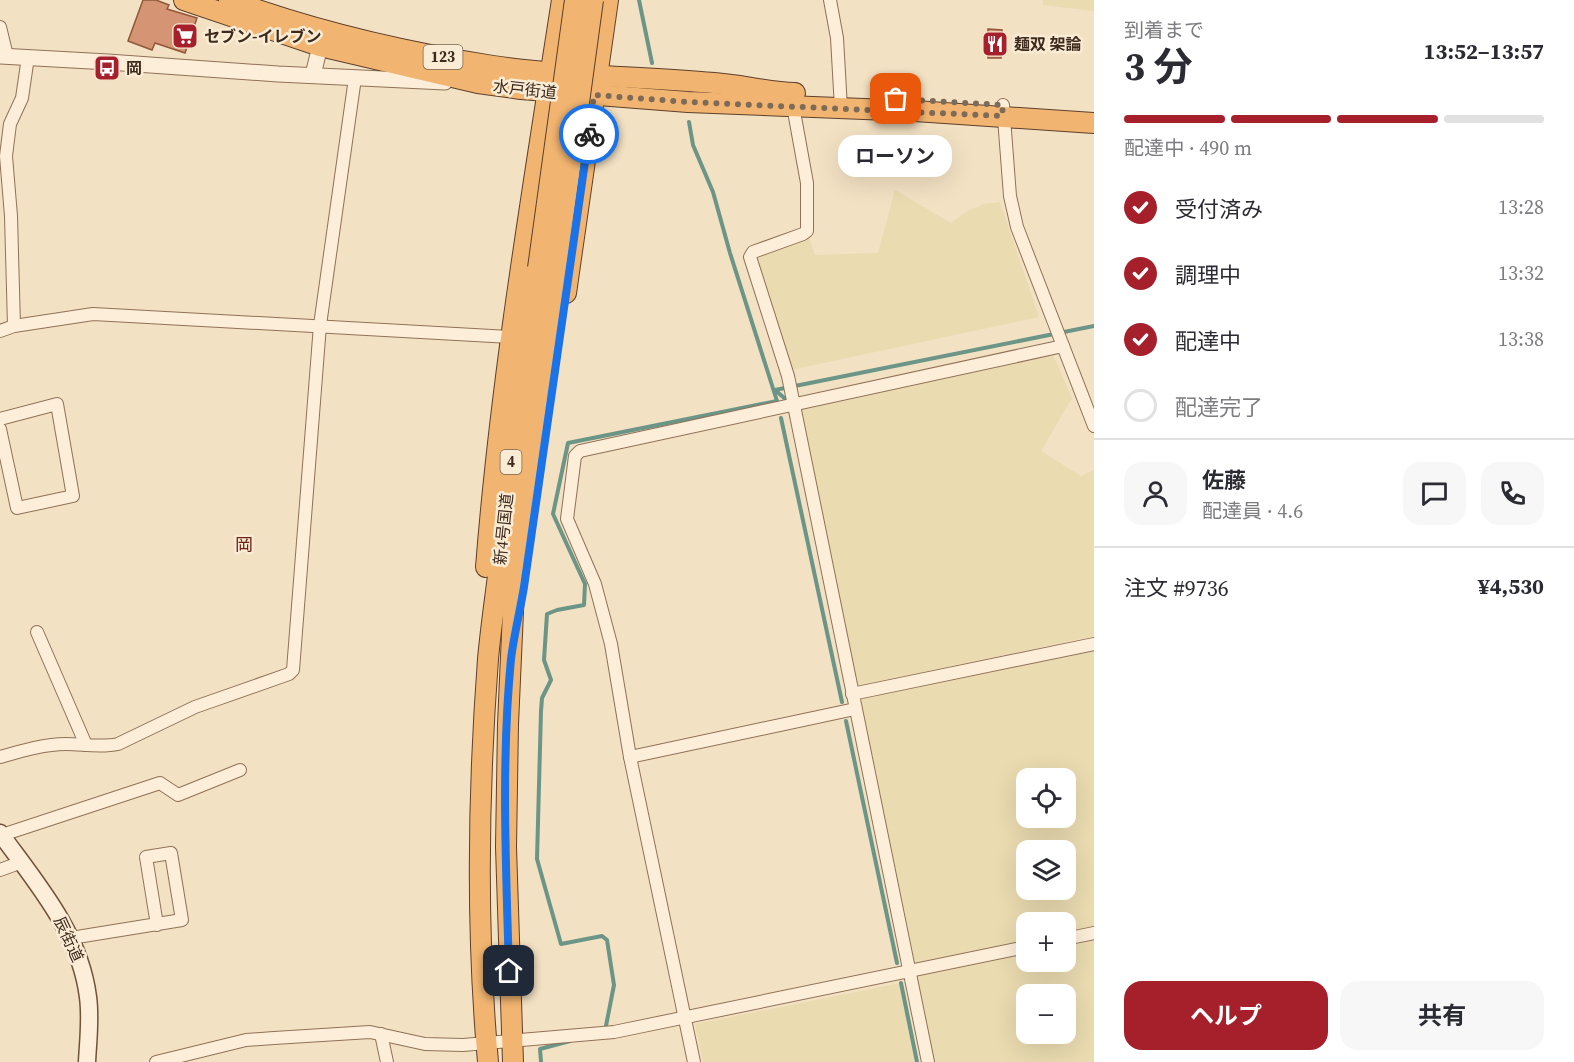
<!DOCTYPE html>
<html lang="ja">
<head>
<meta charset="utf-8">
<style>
  body { margin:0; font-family:"Source Serif 4","Noto Sans JP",serif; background:#f7f7f7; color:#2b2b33; height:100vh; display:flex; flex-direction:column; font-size:22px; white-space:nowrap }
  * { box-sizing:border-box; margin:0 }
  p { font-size:20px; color:#7c7c81 }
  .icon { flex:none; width:33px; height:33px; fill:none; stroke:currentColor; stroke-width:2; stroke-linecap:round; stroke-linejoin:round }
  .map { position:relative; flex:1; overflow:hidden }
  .details { display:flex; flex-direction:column; background:#fff; width:480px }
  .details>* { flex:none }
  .controls { position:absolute; left:1016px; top:768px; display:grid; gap:12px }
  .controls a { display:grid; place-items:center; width:60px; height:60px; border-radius:12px; background:#fff; box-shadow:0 6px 24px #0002; font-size:30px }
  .pin { position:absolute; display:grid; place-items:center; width:51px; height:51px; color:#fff; margin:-26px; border-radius:12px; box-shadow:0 3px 9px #0006 }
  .courier { position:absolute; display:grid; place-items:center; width:60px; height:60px; margin:-30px; border:4px solid #1a73e8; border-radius:50%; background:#fff; color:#222; box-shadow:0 2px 8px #0007 }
  .bubble { position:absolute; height:42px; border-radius:18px; background:#fff; box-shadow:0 6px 24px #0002; font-size:20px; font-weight:700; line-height:42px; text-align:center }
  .overview em { font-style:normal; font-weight:700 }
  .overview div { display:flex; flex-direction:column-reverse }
  .overview { display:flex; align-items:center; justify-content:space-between; height:102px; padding:0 30px }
  h1 { font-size:39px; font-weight:700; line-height:45px }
  .bar { display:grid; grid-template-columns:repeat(4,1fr); gap:9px 6px; align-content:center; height:72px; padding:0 30px }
  .bar i { height:8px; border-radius:4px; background:#e1e1e2 }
  .bar .active { background:#a6202c }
  .bar p { grid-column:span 4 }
  .line { display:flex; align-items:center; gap:15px; padding:0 30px; border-top:2px solid #e1e1e2 }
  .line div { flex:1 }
  .round { display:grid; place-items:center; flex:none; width:63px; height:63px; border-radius:18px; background:#f7f7f7 }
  ol { padding:0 30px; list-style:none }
  li { display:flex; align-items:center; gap:18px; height:66px }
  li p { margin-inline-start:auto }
  li .icon { padding:6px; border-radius:50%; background:#a6202c; color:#fff; stroke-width:4 }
  li:last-child { color:#7c7c81 }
  li i { width:33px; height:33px; border:3px solid #e1e1e2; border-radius:50% }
  .primary-button { display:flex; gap:12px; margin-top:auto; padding:12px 30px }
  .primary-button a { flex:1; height:69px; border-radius:18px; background:#a6202c; color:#fff; font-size:24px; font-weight:700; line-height:69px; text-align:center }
  .primary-button a+a { background:#f7f7f7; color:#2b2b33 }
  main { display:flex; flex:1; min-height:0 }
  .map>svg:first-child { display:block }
</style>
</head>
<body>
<main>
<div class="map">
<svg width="1094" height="1062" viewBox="0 0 1094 1062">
  <rect width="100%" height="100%" fill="#f3e1c3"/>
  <g fill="#eadbb0" fill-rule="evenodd">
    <path d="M1043 0H1094V11L1043 5Z"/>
    <path d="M895 190 951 223 967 211 984 204 1000 202 1039 317 791 370 751 255 809 237 815 255 878 253Z"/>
    <path d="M1053 355 1072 398 1041 451 1081 476 1094 470V636L857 686 801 409Z"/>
    <path d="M1094 650V927L1065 933V922H1026V941L915 963 860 696 1051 660ZM1026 778H1065V818H1026ZM1026 850H1065V890H1026Z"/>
    <path d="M1094 940V1062H934L917 976 1026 953V962H1065V946ZM1026 994H1065V1034H1026Z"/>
    <path d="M901 983 915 1062H703L695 1024Z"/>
  </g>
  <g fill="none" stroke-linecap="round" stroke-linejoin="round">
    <g stroke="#6b9587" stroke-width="4">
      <path d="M639 0 652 63"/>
      <path d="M689 122 693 145 713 192 730 253 777 401"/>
      <path d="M775 390 790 403"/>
      <path d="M775 390 1094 326"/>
      <path d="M781 418 842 702"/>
      <path d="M846 721 897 963"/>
      <path d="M901 983 917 1062"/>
      <path d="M605 1031 614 985 607 940 602 936 561 944 537 859 541 711 542 698 551 680 544 660 547 614 557 610 584 605 585 584 553 514 568 443 777 401"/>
      <path d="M541 1062 540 1049 570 1041"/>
    </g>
  </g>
  <g fill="#d59575" stroke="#92563a" stroke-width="1.5">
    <path d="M143 0H156L169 5 167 9 197 18 185 53 155 43 152 50 128 41Z"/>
    <path d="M988 29 1002 30 1001 58H988Z"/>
  </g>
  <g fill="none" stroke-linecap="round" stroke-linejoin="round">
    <g stroke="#907157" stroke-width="14">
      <g id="minor">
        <path d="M830 0 837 38 841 108"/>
        <path d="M0 27 7 56"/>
        <path d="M1003 105 1010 196 1017 227 1094 426"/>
        <path d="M793 106 807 183V231L803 234 753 252 750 257 788 376 928 1062"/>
        <path d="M14 326 11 216 6 156 10 124 22 98 28 57"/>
        <path d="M0 331 14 326 93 314 512 337"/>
        <path d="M0 419 57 404 73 496 17 508 0 429"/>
        <path d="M37 632 86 745"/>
        <path d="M852 694 1094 644"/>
        <path d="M0 757C21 751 44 744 66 744 83 744 100 748 118 744L195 707 289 674 293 670 320 325 355 78"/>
        <path d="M630 757 855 709"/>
        <path d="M2 835 160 783 178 795 240 770"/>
        <path d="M0 870 22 862"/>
        <path d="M71 938 182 920 171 853 146 857 157 925"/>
        <path d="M1065 939 1094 933"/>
        <path d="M381 1034 387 1062"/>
        <path d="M156 1062 246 1040 274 1038 370 1032 425 1044 463 1045 614 1032 1026 947"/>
        <path d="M694 1062 630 757 611 644 595 584 567 519 575 456 580 451 1063 346"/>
      </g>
    </g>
    <g stroke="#907157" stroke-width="17">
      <g id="tertiary">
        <path d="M0 56 108 62 278 74 445 82"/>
        <path d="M313 75 320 46 327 41"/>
      </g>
    </g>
    <g stroke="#72513a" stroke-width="19">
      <path id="secondary" d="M0 833C37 884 80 933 88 997 91 1019 88 1041 87 1062"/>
    </g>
    <g stroke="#5d3f2c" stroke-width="22">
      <g id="trunk">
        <path d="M184 0 320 46 478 83 521 89 688 102 915 111 1094 123"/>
        <path d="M229 0C314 31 403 52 493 66 566 77 641 76 714 83 741 85 768 92 795 93"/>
        <path d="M566 293 608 0"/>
        <path d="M486 567C501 377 533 188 562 0"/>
        <path d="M488 1062C476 928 478 793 488 659 491 626 496 593 500 560 511 462 525 365 538 268"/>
        <path d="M513 1062 506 847 508 724 514 589 528 473 556 271"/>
      </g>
    </g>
    <use href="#minor" stroke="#fceed8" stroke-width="12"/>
    <use href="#tertiary" stroke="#fceed8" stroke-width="15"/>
    <use href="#secondary" stroke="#fceed8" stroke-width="16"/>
    <use href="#trunk" stroke="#f2b571" stroke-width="20"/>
    <g stroke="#5d3f2c" stroke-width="22" stroke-linecap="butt">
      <g id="trunk-bridge">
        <path d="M538 268 575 0"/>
        <path d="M556 271 593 0"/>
      </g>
    </g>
    <use href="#trunk-bridge" stroke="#f2b571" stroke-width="20"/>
  </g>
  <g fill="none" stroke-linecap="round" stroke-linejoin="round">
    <path stroke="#7d6a57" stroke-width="6" stroke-dasharray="0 10.8" d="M589 134 594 95 688 102 1002 116 1003 105 896 99"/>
    <path stroke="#1a73e8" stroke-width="8" d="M509 971C506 867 501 762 511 659 514 635 520 611 524 587L589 134"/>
  </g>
  <defs>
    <g id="supermarket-square" transform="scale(1.35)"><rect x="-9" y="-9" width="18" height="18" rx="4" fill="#a6202c" stroke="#f9ebd4"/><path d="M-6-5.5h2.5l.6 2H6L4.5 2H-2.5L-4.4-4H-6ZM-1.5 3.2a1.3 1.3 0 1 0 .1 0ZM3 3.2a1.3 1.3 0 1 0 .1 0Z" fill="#fff"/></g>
    <g id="restaurant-square" transform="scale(1.35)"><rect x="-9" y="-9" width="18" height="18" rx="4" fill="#a6202c" stroke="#f9ebd4"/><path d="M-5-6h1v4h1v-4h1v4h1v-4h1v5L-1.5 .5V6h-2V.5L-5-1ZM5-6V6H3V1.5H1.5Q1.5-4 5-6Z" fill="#fff"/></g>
    <g id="bus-square" transform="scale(1.35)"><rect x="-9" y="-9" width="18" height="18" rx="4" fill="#a6202c" stroke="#f9ebd4"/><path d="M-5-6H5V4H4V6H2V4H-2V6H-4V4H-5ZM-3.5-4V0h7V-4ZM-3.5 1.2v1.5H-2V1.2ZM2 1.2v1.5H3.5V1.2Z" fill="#fff"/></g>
  </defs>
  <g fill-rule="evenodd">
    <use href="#supermarket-square" x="185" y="36"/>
    <use href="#restaurant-square" x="995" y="44"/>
    <use href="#bus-square" x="107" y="68"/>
  </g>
  <g text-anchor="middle" stroke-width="5" stroke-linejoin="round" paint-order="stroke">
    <g fill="#f9ebd4" stroke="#766454" stroke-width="1.5">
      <rect x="423.5" y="45" width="39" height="24" rx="4.5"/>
      <rect x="500.5" y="450" width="21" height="24" rx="4.5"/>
    </g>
    <g font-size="15" font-weight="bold" fill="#3e2a1d">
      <text x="443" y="62">123</text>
      <text x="511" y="467">4</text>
    </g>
    <g font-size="16" font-weight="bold" fill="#3e2a1d" stroke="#f9ebd4" text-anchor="start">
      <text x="204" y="42">セブン-イレブン</text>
      <text x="1014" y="50">麺双 架論</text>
      <text x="126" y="74">岡</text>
    </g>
    <g font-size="16" fill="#3e2a1d" stroke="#f9ebd4">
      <text transform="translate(525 89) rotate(6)" y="6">水戸街道</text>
      <text transform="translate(503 529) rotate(-84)" y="6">新4号国道</text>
      <text transform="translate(69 939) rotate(65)" y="6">辰街道</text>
    </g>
    <g font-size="18" fill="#702217" stroke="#f9ebd4">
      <text x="244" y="551">岡</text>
    </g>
  </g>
</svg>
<div class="controls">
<a><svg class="icon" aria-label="locate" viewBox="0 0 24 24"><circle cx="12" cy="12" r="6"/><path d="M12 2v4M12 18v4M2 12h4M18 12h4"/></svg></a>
<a><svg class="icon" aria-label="layers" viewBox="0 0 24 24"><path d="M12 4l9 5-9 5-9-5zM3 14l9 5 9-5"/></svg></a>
<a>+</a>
<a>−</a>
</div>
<div class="pin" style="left:896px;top:99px;background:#ea580c"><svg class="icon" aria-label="bag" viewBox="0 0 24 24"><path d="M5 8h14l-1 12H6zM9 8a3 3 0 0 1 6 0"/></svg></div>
<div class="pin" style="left:509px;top:971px;background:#1f2937"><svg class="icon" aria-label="home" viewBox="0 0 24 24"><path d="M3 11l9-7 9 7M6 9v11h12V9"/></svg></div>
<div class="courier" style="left:589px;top:134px"><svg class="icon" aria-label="bike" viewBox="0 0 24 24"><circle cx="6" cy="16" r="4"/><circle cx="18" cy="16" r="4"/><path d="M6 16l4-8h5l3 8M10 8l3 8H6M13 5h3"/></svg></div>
<div class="bubble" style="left:838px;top:135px;width:114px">ローソン</div>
</div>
<section class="details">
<div class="overview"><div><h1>3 分</h1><p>到着まで</p></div><em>13:52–13:57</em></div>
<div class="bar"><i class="active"></i><i class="active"></i><i class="active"></i><i></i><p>配達中 · 490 m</p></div>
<ol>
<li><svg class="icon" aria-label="check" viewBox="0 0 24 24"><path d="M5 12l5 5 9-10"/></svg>受付済み<p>13:28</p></li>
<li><svg class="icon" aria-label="check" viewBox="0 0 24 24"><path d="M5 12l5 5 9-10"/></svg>調理中<p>13:32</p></li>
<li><svg class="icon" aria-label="check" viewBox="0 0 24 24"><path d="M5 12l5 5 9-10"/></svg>配達中<p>13:38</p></li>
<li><i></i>配達完了</li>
</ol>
<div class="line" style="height:108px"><a class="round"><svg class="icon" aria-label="person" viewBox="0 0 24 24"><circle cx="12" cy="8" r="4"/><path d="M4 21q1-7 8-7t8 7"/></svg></a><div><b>佐藤</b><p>配達員 · 4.6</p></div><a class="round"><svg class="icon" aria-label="chat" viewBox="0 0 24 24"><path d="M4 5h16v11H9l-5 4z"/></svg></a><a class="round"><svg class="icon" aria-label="phone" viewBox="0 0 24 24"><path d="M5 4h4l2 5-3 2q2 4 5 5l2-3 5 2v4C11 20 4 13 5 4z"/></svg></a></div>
<div class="line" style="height:78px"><div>注文 #9736</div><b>¥4,530</b></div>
<div class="primary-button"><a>ヘルプ</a><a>共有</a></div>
</section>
</main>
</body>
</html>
